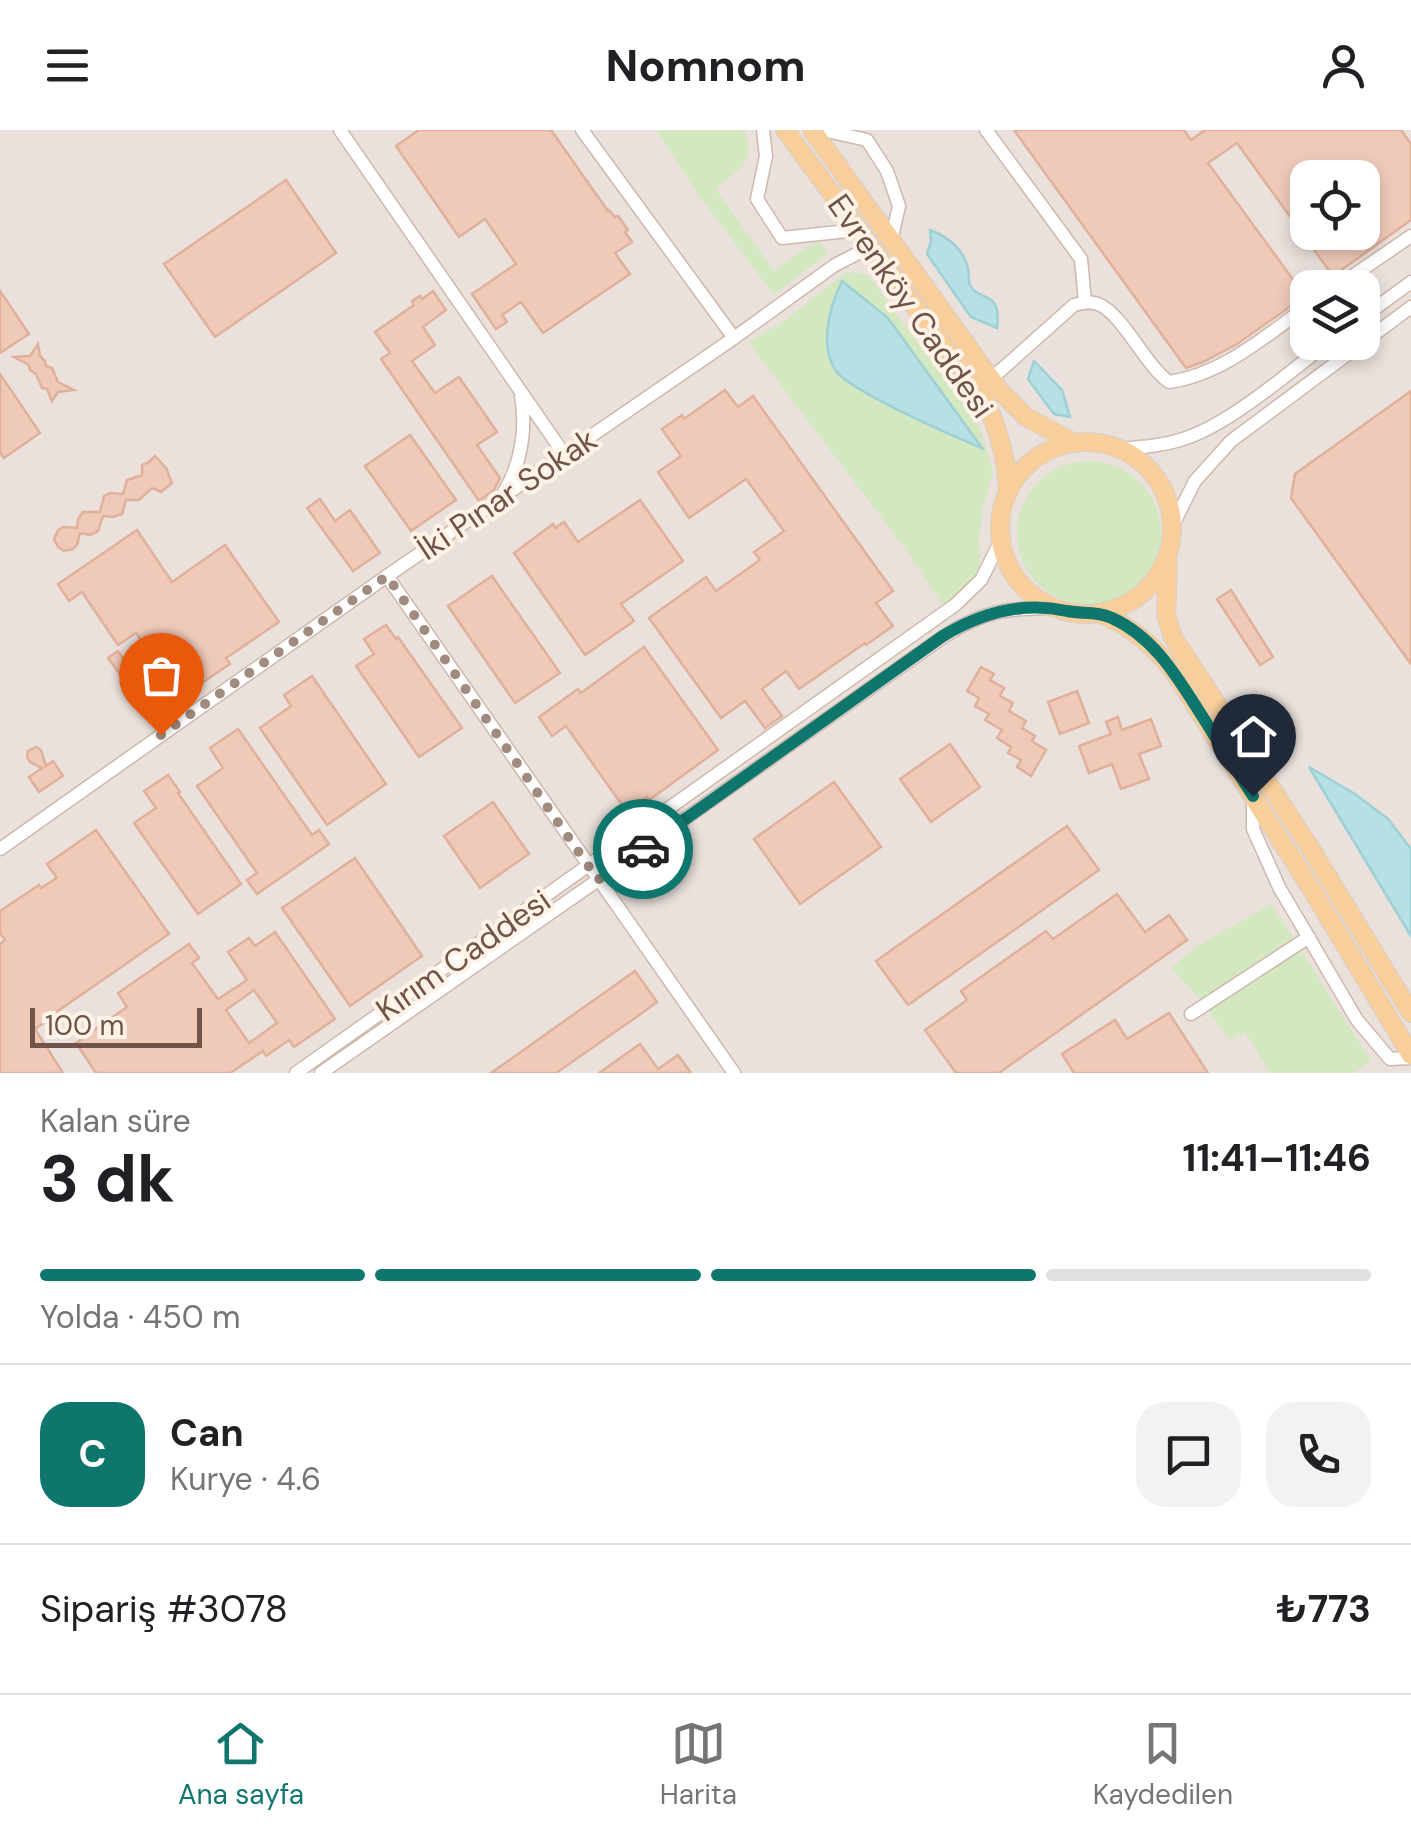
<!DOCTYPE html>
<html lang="tr">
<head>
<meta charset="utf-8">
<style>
  body { margin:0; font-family:"DM Sans",sans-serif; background:#f2f2f2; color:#202124; height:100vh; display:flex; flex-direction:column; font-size:38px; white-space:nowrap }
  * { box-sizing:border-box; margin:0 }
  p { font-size:32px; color:#757577 }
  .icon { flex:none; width:55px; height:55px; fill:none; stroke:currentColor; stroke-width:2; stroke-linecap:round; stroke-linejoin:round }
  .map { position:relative; height:943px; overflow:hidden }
  .sheet { display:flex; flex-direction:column; background:#fff; flex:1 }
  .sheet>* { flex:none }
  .controls { position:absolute; left:1290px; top:30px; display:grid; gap:20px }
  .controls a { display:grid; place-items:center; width:90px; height:90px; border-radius:20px; background:#fff; box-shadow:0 5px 15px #0003; font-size:50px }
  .scale { position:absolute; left:30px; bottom:25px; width:172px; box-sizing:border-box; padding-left:10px; border:5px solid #715449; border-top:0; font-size:28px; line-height:35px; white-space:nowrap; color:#715449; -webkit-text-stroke:8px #fef3e6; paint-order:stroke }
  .pin { position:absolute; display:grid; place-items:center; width:85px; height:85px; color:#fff; margin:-102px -42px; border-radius:50% 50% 50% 0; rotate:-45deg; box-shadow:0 0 10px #0007 }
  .pin .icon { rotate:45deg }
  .courier { position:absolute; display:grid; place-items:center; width:100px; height:100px; margin:-50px; border:8px solid #0f766e; border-radius:50%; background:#fff; color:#222; box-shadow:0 2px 12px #0007 }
  .summary em { font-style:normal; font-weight:700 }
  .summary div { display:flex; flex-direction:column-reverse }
  .summary { display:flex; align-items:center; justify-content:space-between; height:170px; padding:0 40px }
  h1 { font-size:65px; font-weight:700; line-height:75px }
  .bar { display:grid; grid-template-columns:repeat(4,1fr); gap:15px 10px; align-content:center; height:120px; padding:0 40px }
  .bar i { height:12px; border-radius:8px; background:#e0e0e0 }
  .bar .current { background:#0f766e }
  .bar p { grid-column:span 4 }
  .line { display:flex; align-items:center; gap:25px; padding:0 40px; border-top:2px solid #e0e0e0 }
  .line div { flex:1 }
  .round { display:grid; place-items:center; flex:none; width:105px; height:105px; border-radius:30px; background:#f2f2f2 }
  header { display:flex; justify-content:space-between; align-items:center; height:130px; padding:0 40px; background:#fff; font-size:45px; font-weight:700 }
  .tabs { display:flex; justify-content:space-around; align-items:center; height:140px; border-top:2px solid #e0e0e0; background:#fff; font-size:28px; color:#757577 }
  .tabs a { display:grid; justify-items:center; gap:5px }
  .tabs .current { color:#0f766e }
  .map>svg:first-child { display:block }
</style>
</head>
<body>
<header><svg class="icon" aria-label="menu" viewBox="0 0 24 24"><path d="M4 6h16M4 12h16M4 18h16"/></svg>Nomnom<svg class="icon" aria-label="person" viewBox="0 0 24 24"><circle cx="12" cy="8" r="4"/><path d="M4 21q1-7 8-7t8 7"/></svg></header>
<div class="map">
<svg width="1411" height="943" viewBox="0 0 1411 943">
  <rect width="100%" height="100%" fill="#fbefe1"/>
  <path fill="#eae1dc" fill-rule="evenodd" d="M0 0H1411V943H0ZM1308 48H1362V102H1308ZM1308 158H1362V212H1308Z"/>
  <g fill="#d3e7c0">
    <path d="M656 0H745C757 35 738 39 716 59L774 141 808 116 820 112 828 123 774 165 697 63Z"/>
    <path d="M847 142 868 145 980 297 993 342 983 378 979 408 980 431 977 445 945 479 903 416 748 212 781 193Z"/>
    <circle cx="1089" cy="403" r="72"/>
    <path d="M1272 774 1371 931 1354 943H1270L1245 902 1229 910 1201 870 1171 838 1195 817Z"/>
  </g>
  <g fill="#b6e0e3" stroke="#9dd0d5" stroke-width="2.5">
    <path d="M930 100C947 106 965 120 968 139 969 143 968 150 970 155 979 173 1002 158 997 198L971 187 927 124 931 111Z"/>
    <path d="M842 151 888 188 982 318C955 307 850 261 836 241 819 215 829 178 842 151Z"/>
    <path d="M1034 231 1062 260 1070 287 1054 284 1028 249Z"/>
    <path d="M1309 637 1355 664 1388 689 1411 719V806Z"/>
  </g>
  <g fill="#efcab9" stroke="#e1b09a" stroke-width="2.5" fill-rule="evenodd">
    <path d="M419 0H551L608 81 609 80 615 87 618 86 628 100 625 102 632 112 615 123 630 144 543 203 521 172 502 185 507 192 496 199 472 164 516 134 485 89 459 107 396 16Z"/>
    <path d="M1014 0H1184L1191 10 1205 0H1401L1411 14V90L1333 146 1237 13 1208 33 1305 166 1237 214 1203 232 1186 238ZM1308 48H1362V102H1308Z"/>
    <path d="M286 50 336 123 215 207 164 134Z"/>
    <path d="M0 161 29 204 0 223Z"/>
    <path d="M433 161 446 180 423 197 435 215 412 231 435 263 459 247 497 302 477 315 500 348 494 360 479 371 381 229 390 223 375 202 414 175 412 171 420 166 422 169Z"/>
    <path d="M38 214 40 226 45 231 46 236 52 238 58 252 74 260 58 262 52 271 47 259 42 258 36 244 30 240 29 235 14 227 30 226Z"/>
    <path d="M0 244 40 303 4 328 0 322Z"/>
    <path d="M725 260 738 277 753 266 893 461 876 473 893 496 866 515 865 513 799 559 786 541 762 559 782 586 765 598 745 571 721 588 649 488 706 447 716 461 760 430 754 422 784 401 746 349 689 388 658 342 681 326 662 299 682 285 684 289Z"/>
    <path d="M1411 261V534L1291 368 1295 344Z"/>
    <path d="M410 305 456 370 411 401 365 336Z"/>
    <path d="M155 326 166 338 172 353 161 362 152 358 139 370H126L122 384 113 387 103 386 98 401 90 405 80 403 77 415 73 419 64 421 58 417 54 409 58 400 63 397 77 398 78 389 83 382H100L104 366 110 363 123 364 127 350 142 345V335L149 332Z"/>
    <path d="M320 369 335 391 350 380 380 423 353 441 307 378Z"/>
    <path d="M640 370 683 431 621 474 634 491 585 525 514 423 553 394 555 398 564 392 578 412Z"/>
    <path d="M137 400 172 452 225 415 279 492 226 528 230 534 181 567 136 503 118 515 82 462 69 471 58 454Z"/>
    <path d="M492 446 560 543 515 573 448 476Z"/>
    <path d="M1231 460 1273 527 1260 535 1217 469Z"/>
    <path d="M386 495 396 509 398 507 462 598 419 627 356 536 374 524 364 509Z"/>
    <path d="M644 517 718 620 649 670 647 667 627 682 566 596 552 606 539 587 578 559 581 563Z"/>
    <path d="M118 521 160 580 151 587 108 528Z"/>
    <path d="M981 537 994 544 990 550 1004 558 1000 566 1013 573 1009 581 1026 591 1022 598 1035 606 1032 611 1046 620 1031 646 1017 637 1021 630 1008 623 1011 617 997 608 1002 600 985 590 989 584 975 576 979 568 967 561Z"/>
    <path d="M312 546 386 654 327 695 260 598 291 576 284 565Z"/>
    <path d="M1077 561 1089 593 1060 604 1048 572Z"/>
    <path d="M1118 587 1122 600 1151 589 1161 616 1139 624 1149 649 1121 659 1112 634 1089 643 1079 616 1111 604 1106 592Z"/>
    <path d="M238 599 312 705 319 700 329 714 257 764 247 750 257 743 197 656 223 638 210 618Z"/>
    <path d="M950 614 980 657 931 692 900 649Z"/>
    <path d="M36 617 41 620 46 636 53 631 63 646 39 662 29 647 42 638 30 632 27 627 28 621Z"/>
    <path d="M168 645 180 662 178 663 241 754 198 784 134 693 156 678 144 661Z"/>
    <path d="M834 652 881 717 800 774 754 709Z"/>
    <path d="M493 672 529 724 480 758 444 706Z"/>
    <path d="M1067 696 1099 740 908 875 876 831Z"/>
    <path d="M96 700 169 804 55 883 56 884 35 899 63 943H0V814L5 810 0 803V781L39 755 41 758 57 748 47 734Z"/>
    <path d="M355 728 422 826 350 876 282 778Z"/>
    <path d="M1117 764 1145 802 1169 785 1187 810 999 943H956L925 900 967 870 961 861 1046 801 1053 809Z"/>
    <path d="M275 802 335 889 294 917 289 910 266 926 263 921 230 943H96L76 913 127 877 118 863 189 814 199 828 192 833 218 869 247 850 228 822 249 808 255 816ZM254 860 277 893 249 913 226 880Z"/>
    <path d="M635 841 657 872 638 886 556 943H491Z"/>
    <path d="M1169 883 1208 943H1074L1062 924 1115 890 1127 909Z"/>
    <path d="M640 914 658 939 678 925 691 943H599Z"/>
  </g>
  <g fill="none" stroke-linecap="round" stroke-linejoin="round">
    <g stroke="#ceb8ab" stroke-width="15">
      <g id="minor">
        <path d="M340 0 564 324"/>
        <path d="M582 0 734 208"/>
        <path d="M763 0 766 26 757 69 782 108 857 100"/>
        <path d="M822 0 867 10 887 41 899 76 891 111"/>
        <path d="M986 0 1081 129 1085 172"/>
        <path d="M1335 158 1411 106"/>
        <path d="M1362 188 1411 152"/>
        <path d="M991 249 1074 175C1082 173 1090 171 1098 174 1123 184 1144 234 1169 252 1222 245 1265 206 1308 176"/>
        <path d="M1120 319C1141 317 1162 316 1183 309 1229 295 1289 242 1329 212"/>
        <path d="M504 362C521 334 527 299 521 266"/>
        <path d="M1172 397 1195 351 1231 311 1411 177"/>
        <path d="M387 446 734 943"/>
        <path d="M1253 669V699L1279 757 1357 890 1390 929 1411 928"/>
        <path d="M0 719 387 446 734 208 835 135 870 117"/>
        <path d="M1191 884 1309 807"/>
        <path d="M296 943 955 475 981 450 1001 410"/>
        <path d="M321 943 598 750 943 507C984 480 1008 478 1056 478"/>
      </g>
    </g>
    <g stroke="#d7cfcc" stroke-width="20">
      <g id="major">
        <path d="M785 0 986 273C999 301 1007 330 1008 360"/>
        <path d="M812 0 999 260 1026 287 1074 313"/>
        <circle cx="1086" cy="398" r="86"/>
        <path d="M1168 434 1166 485 1173 507 1309 716 1411 883"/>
        <path d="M1098 483C1132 496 1154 516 1176 545L1312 760 1411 925"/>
      </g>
    </g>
    <use href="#minor" stroke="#fff" stroke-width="12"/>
    <use href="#major" stroke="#f8ce9b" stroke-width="18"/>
  </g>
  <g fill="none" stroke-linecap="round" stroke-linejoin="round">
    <path stroke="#a18a7e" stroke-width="10" stroke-dasharray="0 18" d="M161 605 387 446 598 750 643 719"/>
    <path stroke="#0f766e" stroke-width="12" d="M643 719 943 506C981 483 1022 471 1067 481 1083 484 1097 481 1112 488 1156 508 1179 550 1204 589 1220 615 1237 641 1253 666"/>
  </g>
  <g text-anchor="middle" stroke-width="8" stroke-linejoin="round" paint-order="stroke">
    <g font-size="32" fill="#715449" stroke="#fef3e6">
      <text transform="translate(911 176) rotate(55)" y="11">Evrenköy Caddesi</text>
      <text transform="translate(507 364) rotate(-34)" y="11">İki Pınar Sokak</text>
      <text transform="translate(463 825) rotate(-35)" y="11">Kırım Caddesi</text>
    </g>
  </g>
</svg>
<div class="controls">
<a><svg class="icon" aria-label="locate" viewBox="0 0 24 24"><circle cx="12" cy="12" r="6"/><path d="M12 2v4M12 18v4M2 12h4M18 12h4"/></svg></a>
<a><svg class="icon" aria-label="layers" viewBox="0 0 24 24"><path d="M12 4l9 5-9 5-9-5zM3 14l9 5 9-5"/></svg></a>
</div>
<div class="scale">100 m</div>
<div class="pin" style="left:161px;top:605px;background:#ea580c"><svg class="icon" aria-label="bag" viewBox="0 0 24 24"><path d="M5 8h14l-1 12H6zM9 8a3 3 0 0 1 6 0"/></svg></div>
<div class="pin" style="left:1253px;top:666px;background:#1f2937"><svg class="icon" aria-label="home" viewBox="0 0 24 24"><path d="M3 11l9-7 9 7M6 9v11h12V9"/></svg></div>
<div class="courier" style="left:643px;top:719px"><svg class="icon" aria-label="car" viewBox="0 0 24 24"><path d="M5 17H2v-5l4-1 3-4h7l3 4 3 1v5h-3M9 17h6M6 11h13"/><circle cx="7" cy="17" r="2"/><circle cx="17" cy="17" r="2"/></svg></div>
</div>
<section class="sheet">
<div class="summary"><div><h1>3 dk</h1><p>Kalan süre</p></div><em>11:41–11:46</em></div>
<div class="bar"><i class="current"></i><i class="current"></i><i class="current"></i><i></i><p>Yolda · 450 m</p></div>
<div class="line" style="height:180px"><b class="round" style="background:#0f766e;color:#fff">C</b><div><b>Can</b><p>Kurye · 4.6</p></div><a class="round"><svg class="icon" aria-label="chat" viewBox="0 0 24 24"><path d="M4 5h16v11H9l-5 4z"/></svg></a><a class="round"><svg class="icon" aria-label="phone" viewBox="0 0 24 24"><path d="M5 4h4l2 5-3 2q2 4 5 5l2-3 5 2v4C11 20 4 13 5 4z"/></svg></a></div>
<div class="line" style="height:130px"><div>Sipariş #3078</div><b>₺773</b></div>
</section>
<nav class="tabs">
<a class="current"><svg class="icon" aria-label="home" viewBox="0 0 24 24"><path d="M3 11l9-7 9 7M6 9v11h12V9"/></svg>Ana sayfa</a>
<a><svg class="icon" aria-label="map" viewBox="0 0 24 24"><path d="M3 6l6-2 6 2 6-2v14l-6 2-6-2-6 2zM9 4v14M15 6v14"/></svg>Harita</a>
<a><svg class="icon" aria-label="saved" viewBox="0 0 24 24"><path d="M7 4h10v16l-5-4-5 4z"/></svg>Kaydedilen</a>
</nav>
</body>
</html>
